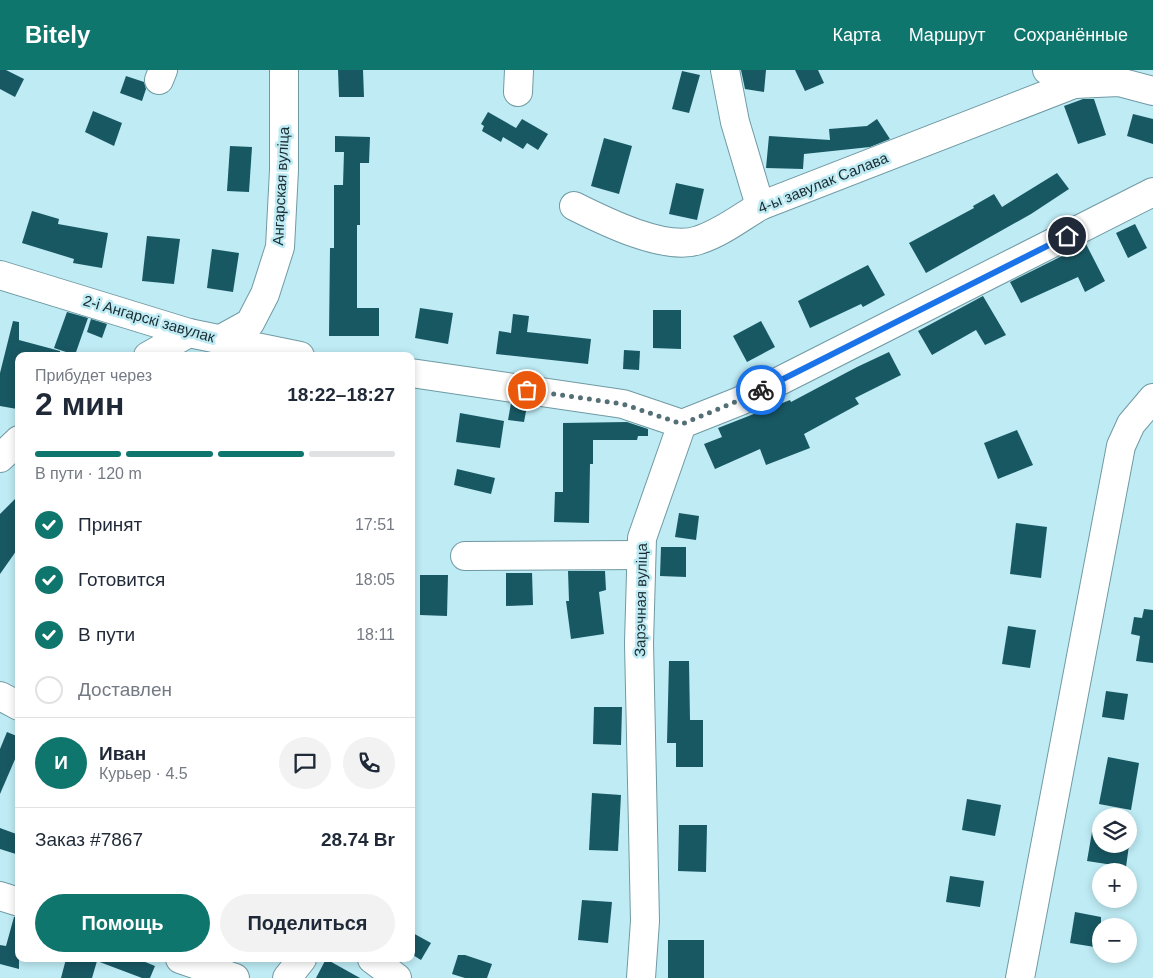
<!DOCTYPE html>
<html lang="ru">
<head>
<meta charset="utf-8">
<style>
  body { margin:0; font-family:Arial,sans-serif; background:#f2f2f3; color:#1f2937; height:100vh; display:flex; flex-direction:column; font-size:19px; white-space:nowrap }
  * { box-sizing:border-box; margin:0 }
  p { font-size:16px; color:#747a83 }
  .icon { flex:none; width:28px; height:28px; fill:none; stroke:currentColor; stroke-width:2; stroke-linecap:round; stroke-linejoin:round }
  .map { position:relative; flex:1; overflow:hidden }
  .drawer { position:absolute; left:15px; top:282px; width:400px; height:610px; display:flex; flex-direction:column; background:#fff; border-radius:10px; box-shadow:0 2px 8px #0003 }
  .drawer>* { flex:none }
  .controls { position:absolute; left:1092px; top:738px; display:grid; gap:10px }
  .controls a { display:grid; place-items:center; width:45px; height:45px; border-radius:50%; background:#fff; box-shadow:0 2px 8px #0003; font-size:25px }
  .pin { position:absolute; display:grid; place-items:center; width:42px; height:42px; color:#fff; margin:-21px; border:2px solid #fff; border-radius:50%; box-shadow:0 1px 5px #0007 }
  .courier { position:absolute; display:grid; place-items:center; width:50px; height:50px; margin:-25px; border:4px solid #1a73e8; border-radius:50%; background:#fff; color:#222; box-shadow:0 1px 6px #0007 }
  .overview em { font-style:normal; font-weight:700 }
  .overview div { display:flex; flex-direction:column-reverse }
  .overview { display:flex; align-items:center; justify-content:space-between; height:85px; padding:0 20px }
  h1 { font-size:32px; font-weight:700; line-height:38px }
  .bar { display:grid; grid-template-columns:repeat(4,1fr); gap:8px 5px; align-content:center; height:60px; padding:0 20px }
  .bar i { height:6px; border-radius:4px; background:#e0e1e3 }
  .bar .selected { background:#0f766e }
  .bar p { grid-column:span 4 }
  .line { display:flex; align-items:center; gap:12px; padding:0 20px; border-top:1px solid #e0e1e3 }
  .line div { flex:1 }
  .round { display:grid; place-items:center; flex:none; width:52px; height:52px; border-radius:26px; background:#f2f2f3 }
  ol { padding:0 20px; list-style:none }
  li { display:flex; align-items:center; gap:15px; height:55px }
  li p { margin-inline-start:auto }
  li .icon { padding:5px; border-radius:50%; background:#0f766e; color:#fff; stroke-width:4 }
  li:last-child { color:#747a83 }
  li i { width:28px; height:28px; border:2px solid #e0e1e3; border-radius:50% }
  .button { display:flex; gap:10px; margin-top:auto; padding:10px 20px }
  .button a { flex:1; height:58px; border-radius:30px; background:#0f766e; color:#fff; font-size:20px; font-weight:700; line-height:58px; text-align:center }
  .button a+a { background:#f2f2f3; color:#1f2937 }
  header { display:flex; align-items:center; gap:30px; box-sizing:border-box; height:70px; padding:0 25px; background:#0f766e; color:#fff }
  header strong { font-size:24px }
  nav { display:flex; gap:28px; margin-inline-start:auto; font-size:18px }
  .map>svg:first-child { display:block }
</style>
</head>
<body>
<header>
<strong>Bitely</strong>
<nav><a>Карта</a><a>Маршрут</a><a>Сохранённые</a></nav>
</header>
<div class="map">
<svg width="1153" height="908" viewBox="0 0 1153 908">
  <rect width="100%" height="100%" fill="#beebf4"/>
  <g fill="#185863">
    <path d="M0 0H6L24 9 15 27 0 19Z"/>
    <path d="M338 0H363L364 27H339Z"/>
    <path d="M741 0H766L764 22 745 19Z"/>
    <path d="M795 0H818L824 13 805 21Z"/>
    <path d="M682 1 700 5 689 43 672 39Z"/>
    <path d="M126 6 144 12 146 19 142 31 120 23Z"/>
    <path d="M1083 29H1094L1106 65 1078 74 1064 36Z"/>
    <path d="M93 41 122 53 114 76 85 62Z"/>
    <path d="M488 42 516 58 522 49 548 64 538 80 527 73 523 79 503 67 501 72 482 61 484 56 481 54Z"/>
    <path d="M1133 44 1153 49V74L1127 66Z"/>
    <path d="M877 49 890 69 870 77 804 84 803 99 766 98 769 66 830 70 829 59 867 56Z"/>
    <path d="M335 66 370 67 369 93H360V155H357V238H379V266H329L330 178H334V115H343L344 82H335Z"/>
    <path d="M604 68 632 76 619 124 591 116Z"/>
    <path d="M230 76 252 77 249 122 227 121Z"/>
    <path d="M1057 103 1069 119 1031 144 926 203 909 173 974 138 973 136 994 124 1002 137Z"/>
    <path d="M676 113 704 119 697 150 669 144Z"/>
    <path d="M32 141 59 149 58 154 108 163 102 198 73 193 74 189 22 173Z"/>
    <path d="M1135 154 1147 178 1128 188 1116 163Z"/>
    <path d="M147 166 180 169 174 214 142 211Z"/>
    <path d="M1086 174 1105 211 1085 222 1078 207 1021 233 1010 212Z"/>
    <path d="M212 179 239 183 233 222 207 218Z"/>
    <path d="M868 195 885 225 863 237 861 234 810 258 798 231Z"/>
    <path d="M983 226 1006 265 985 275 976 260 932 285 918 261Z"/>
    <path d="M420 238 453 243 448 274 415 268Z"/>
    <path d="M653 240H681V279L653 278Z"/>
    <path d="M67 242 88 248 75 285 54 278Z"/>
    <path d="M513 244 529 246 527 262 591 269 588 294 496 284 499 261 511 263Z"/>
    <path d="M91 249 107 254 102 268 87 262Z"/>
    <path d="M13 251 19 252V270L60 281V286H19V329L17 339 0 336V303Z"/>
    <path d="M761 251 775 277 747 292 733 266Z"/>
    <path d="M624 280 640 281 639 300 623 299Z"/>
    <path d="M889 282 901 305 855 328 859 334 804 364 810 378 766 395 760 379 715 399 704 374 722 367 718 358 790 330 791 332 857 297Z"/>
    <path d="M511 333 527 336 524 352 508 350Z"/>
    <path d="M460 343 504 351 500 378 456 372Z"/>
    <path d="M627 352 648 359V366H638L637 370H593V394H590L589 453 554 452 555 422H563V353Z"/>
    <path d="M1017 360 1033 395 998 409 984 373Z"/>
    <path d="M457 399 495 408 491 424 454 415Z"/>
    <path d="M19 425V477L0 504V444Z"/>
    <path d="M679 443 699 446 696 470 675 467Z"/>
    <path d="M1016 453 1047 457 1041 508 1010 504Z"/>
    <path d="M661 477H686V507L660 506Z"/>
    <path d="M568 501H605L606 520 599 522 604 564 571 569 566 531H569Z"/>
    <path d="M506 503H532L533 535 506 536Z"/>
    <path d="M420 505H448L447 546 420 545Z"/>
    <path d="M1144 539 1153 540V593L1136 591 1140 566 1131 564 1134 547 1142 548Z"/>
    <path d="M1008 556 1036 560 1030 598 1002 594Z"/>
    <path d="M669 591H689L690 650H703V697H676V673H667Z"/>
    <path d="M1106 621 1128 624 1124 650 1102 647Z"/>
    <path d="M594 637H622L621 675 593 674Z"/>
    <path d="M7 662 19 667V680L0 724V679Z"/>
    <path d="M1108 687 1139 693 1131 740 1099 734Z"/>
    <path d="M592 723 621 725 618 781 589 780Z"/>
    <path d="M967 729 1001 735 995 766 962 760Z"/>
    <path d="M679 755H707L706 802 678 801Z"/>
    <path d="M0 758 19 765V785L0 779Z"/>
    <path d="M1092 762 1101 763V774H1129V768H1130L1126 797 1087 791Z"/>
    <path d="M950 806 984 811 980 837 946 832Z"/>
    <path d="M582 830 612 832 608 873 578 870Z"/>
    <path d="M1075 842 1101 847V878L1070 873Z"/>
    <path d="M14 847H19V899L0 894V875L6 876Z"/>
    <path d="M411 862 431 873 421 890 411 884Z"/>
    <rect x="668" y="870" width="36" height="38"/>
    <path d="M458 885H465L492 894 487 908H465L452 904Z"/>
    <path d="M66 889H138L155 896 150 908H142L97 891 92 908H61Z"/>
    <path d="M326 889 360 908H316Z"/>
  </g>
  <g fill="none" stroke-linecap="round" stroke-linejoin="round">
    <g stroke="#709aa3" stroke-width="30">
      <g id="minor">
        <path d="M725 0 735 52 760 136"/>
        <path d="M1047 0 1074 14 1119 12 1153 21"/>
        <path d="M159 10 163 0"/>
        <path d="M518 22 519 0"/>
        <path d="M574 136C604 151 666 182 699 170 721 163 740 148 760 136L1074 14"/>
        <path d="M0 205 189 263 300 286"/>
        <path d="M221 269 250 253 265 224 280 177 284 100V0"/>
        <path d="M148 286 189 263"/>
        <path d="M411 303 623 334 682 354"/>
        <path d="M0 388 19 370"/>
        <path d="M465 486 641 485"/>
        <path d="M0 626 19 636"/>
        <path d="M0 826 19 832"/>
        <path d="M180 889 235 908"/>
        <path d="M372 889 397 908"/>
        <path d="M287 908 302 889"/>
        <path d="M641 908 645 851 639 573 642 468 682 354 740 331 1153 122"/>
        <path d="M1020 908 1121 376 1131 354 1153 328"/>
      </g>
    </g>
    <use href="#minor" stroke="#fff" stroke-width="28"/>
  </g>
  <g fill="none" stroke-linecap="round" stroke-linejoin="round">
    <path stroke="#546f75" stroke-width="5" stroke-dasharray="0 9" d="M527 320 623 334 682 354 740 330 761 320"/>
    <path stroke="#1a73e8" stroke-width="6" d="M761 320 1067 166"/>
  </g>
  <g text-anchor="middle" stroke-width="5" stroke-linejoin="round" paint-order="stroke">
    <g font-size="15" fill="#1b2c30" stroke="#beebf4">
      <text transform="translate(823 113) rotate(-22)" y="5">4-ы завулак Салава</text>
      <text transform="translate(281 116) rotate(-87)" y="5">Ангарская вуліца</text>
      <text transform="translate(149 249) rotate(16)" y="5">2-і Ангарскі завулак</text>
      <text transform="translate(641 530) rotate(-89)" y="5">Зарэчная вуліца</text>
    </g>
  </g>
</svg>
<div class="controls">
<a><svg class="icon" aria-label="layers" viewBox="0 0 24 24"><path d="M12 4l9 5-9 5-9-5zM3 14l9 5 9-5"/></svg></a>
<a>+</a>
<a>−</a>
</div>
<div class="pin" style="left:527px;top:320px;background:#ea580c"><svg class="icon" aria-label="bag" viewBox="0 0 24 24"><path d="M5 8h14l-1 12H6zM9 8a3 3 0 0 1 6 0"/></svg></div>
<div class="pin" style="left:1067px;top:166px;background:#1f2937"><svg class="icon" aria-label="home" viewBox="0 0 24 24"><path d="M3 11l9-7 9 7M6 9v11h12V9"/></svg></div>
<div class="courier" style="left:761px;top:320px"><svg class="icon" aria-label="bike" viewBox="0 0 24 24"><circle cx="6" cy="16" r="4"/><circle cx="18" cy="16" r="4"/><path d="M6 16l4-8h5l3 8M10 8l3 8H6M13 5h3"/></svg></div>
<section class="drawer">
<div class="overview"><div><h1>2 мин</h1><p>Прибудет через</p></div><em>18:22–18:27</em></div>
<div class="bar"><i class="selected"></i><i class="selected"></i><i class="selected"></i><i></i><p>В пути · 120 m</p></div>
<ol>
<li><svg class="icon" aria-label="check" viewBox="0 0 24 24"><path d="M5 12l5 5 9-10"/></svg>Принят<p>17:51</p></li>
<li><svg class="icon" aria-label="check" viewBox="0 0 24 24"><path d="M5 12l5 5 9-10"/></svg>Готовится<p>18:05</p></li>
<li><svg class="icon" aria-label="check" viewBox="0 0 24 24"><path d="M5 12l5 5 9-10"/></svg>В пути<p>18:11</p></li>
<li><i></i>Доставлен</li>
</ol>
<div class="line" style="height:90px"><b class="round" style="background:#0f766e;color:#fff">И</b><div><b>Иван</b><p>Курьер · 4.5</p></div><a class="round"><svg class="icon" aria-label="chat" viewBox="0 0 24 24"><path d="M4 5h16v11H9l-5 4z"/></svg></a><a class="round"><svg class="icon" aria-label="phone" viewBox="0 0 24 24"><path d="M5 4h4l2 5-3 2q2 4 5 5l2-3 5 2v4C11 20 4 13 5 4z"/></svg></a></div>
<div class="line" style="height:65px"><div>Заказ #7867</div><b>28.74 Br</b></div>
<div class="button"><a>Помощь</a><a>Поделиться</a></div>
</section>
</div>
</body>
</html>
